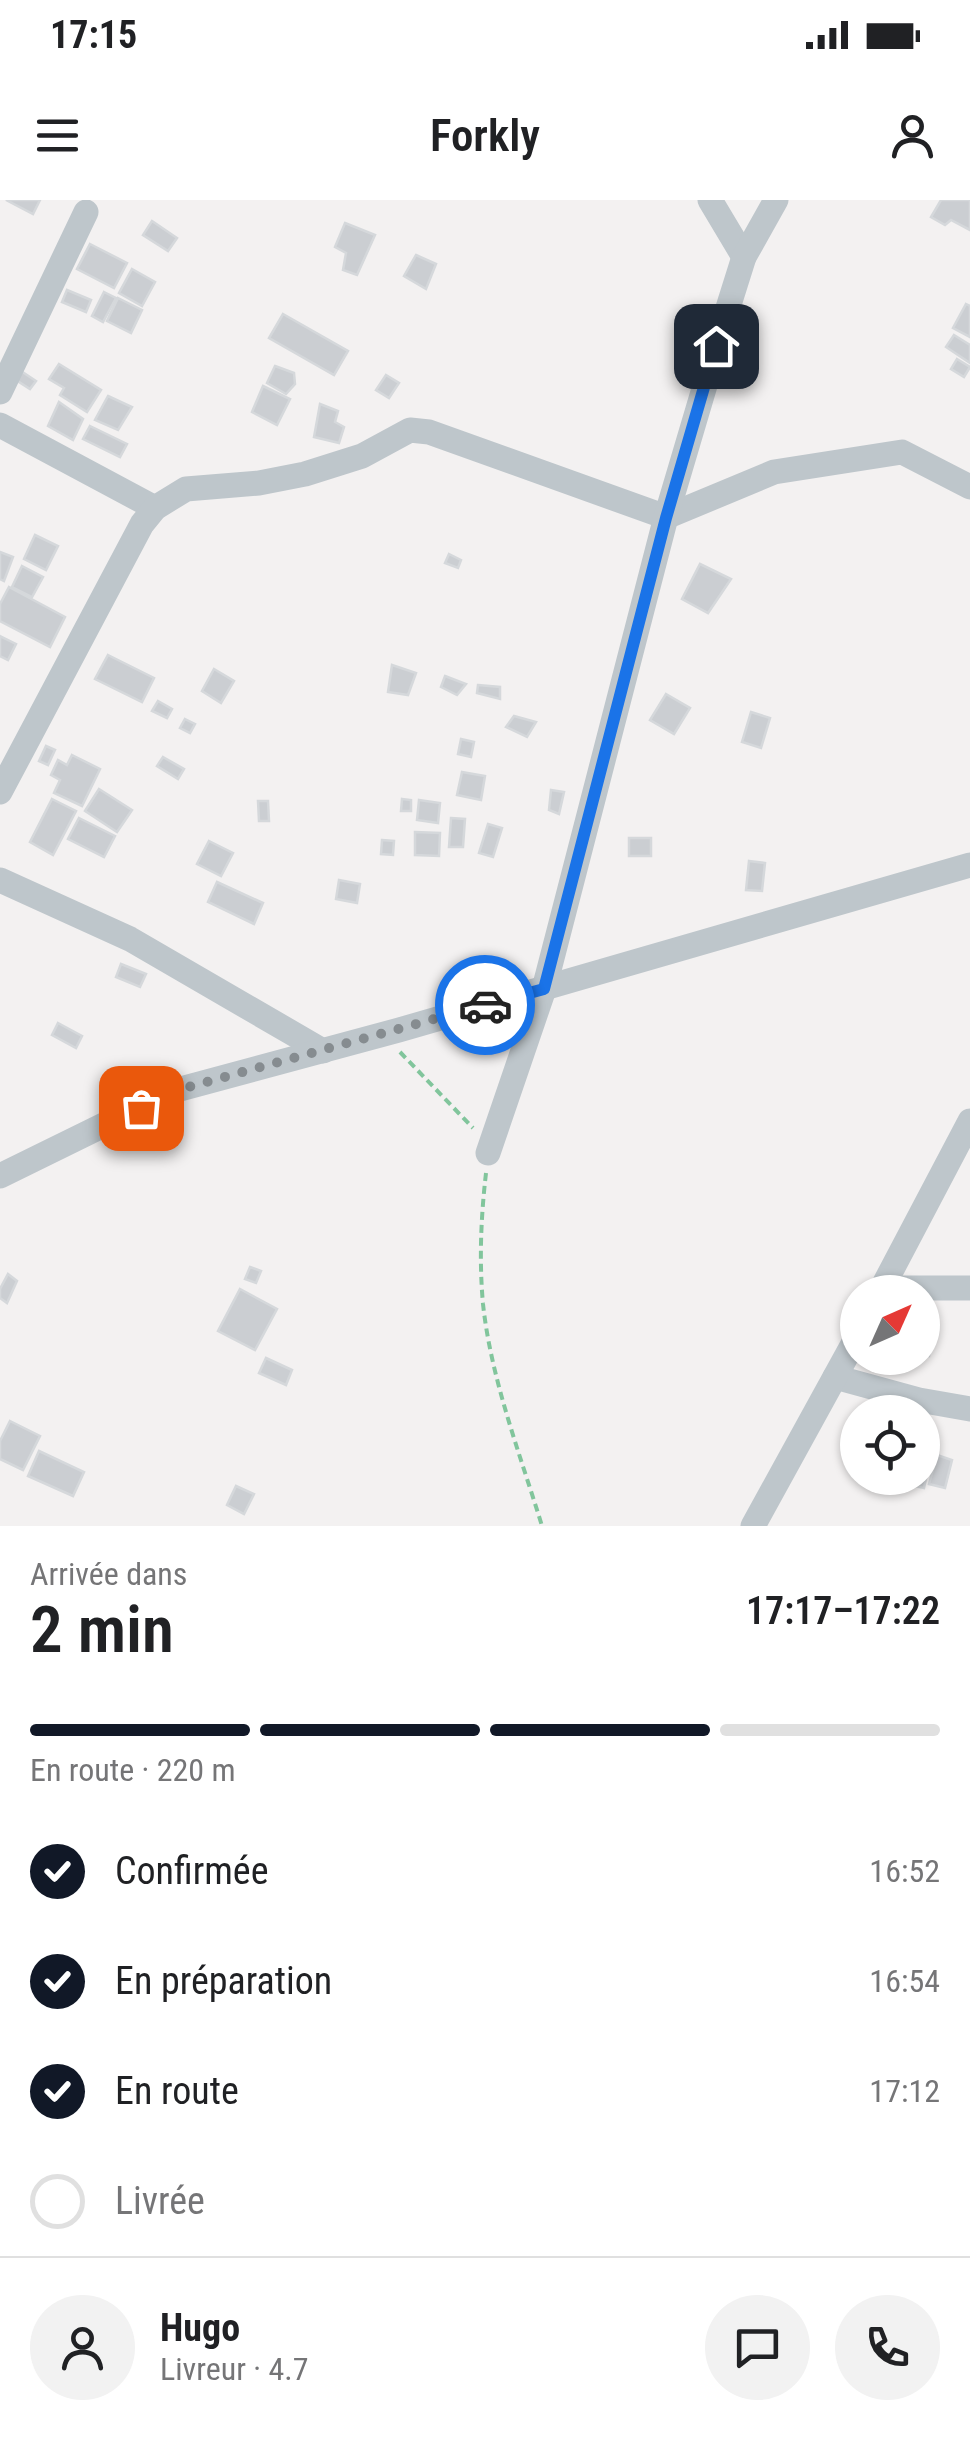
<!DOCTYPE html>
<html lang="fr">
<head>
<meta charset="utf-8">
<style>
  body { margin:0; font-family:"Roboto Condensed",sans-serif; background:#f2f2f2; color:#202124; height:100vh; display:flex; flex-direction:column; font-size:38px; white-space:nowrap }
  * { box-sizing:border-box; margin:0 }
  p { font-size:32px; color:#757577 }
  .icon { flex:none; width:55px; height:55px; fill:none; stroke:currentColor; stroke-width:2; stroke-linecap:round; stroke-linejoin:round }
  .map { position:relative; height:1326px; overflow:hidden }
  .sheet { display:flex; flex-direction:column; background:#fff; flex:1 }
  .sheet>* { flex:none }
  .needle { width:65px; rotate:45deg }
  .buttons { position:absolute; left:840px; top:1075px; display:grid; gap:20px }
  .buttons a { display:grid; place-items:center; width:100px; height:100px; border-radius:50%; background:#fff; box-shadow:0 2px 8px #0004; font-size:50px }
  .pin { position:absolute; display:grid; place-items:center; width:85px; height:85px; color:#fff; margin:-42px; border-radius:20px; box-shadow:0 5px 15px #0006 }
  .courier { position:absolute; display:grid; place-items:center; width:100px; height:100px; margin:-50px; border:8px solid #1a73e8; border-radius:50%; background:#fff; color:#222; box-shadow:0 2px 12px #0007 }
  .head em { font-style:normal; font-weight:600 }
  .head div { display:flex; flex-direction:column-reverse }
  .head { display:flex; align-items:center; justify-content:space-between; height:170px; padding:0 30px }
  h1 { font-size:65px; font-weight:600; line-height:75px }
  .bar { display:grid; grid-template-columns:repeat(4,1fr); gap:15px 10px; align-content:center; height:120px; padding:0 30px }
  .bar i { height:12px; border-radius:8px; background:#e0e0e0 }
  .bar .active { background:#111827 }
  .bar p { grid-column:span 4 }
  .line { display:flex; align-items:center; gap:25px; padding:0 30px; border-top:2px solid #e0e0e0 }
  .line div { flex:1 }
  .round { display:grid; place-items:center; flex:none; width:105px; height:105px; border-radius:52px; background:#f2f2f2 }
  ol { padding:0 30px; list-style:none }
  li { display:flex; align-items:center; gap:30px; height:110px }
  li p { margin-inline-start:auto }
  li .icon { padding:10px; border-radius:50%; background:#111827; color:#fff; stroke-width:4 }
  li:last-child { color:#757577 }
  li i { width:55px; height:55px; border:5px solid #e0e0e0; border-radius:50% }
  .status { display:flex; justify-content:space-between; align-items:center; height:70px; padding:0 50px; background:#fff; direction:ltr }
  .status svg { height:28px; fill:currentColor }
  header { display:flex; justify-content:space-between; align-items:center; height:130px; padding:0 30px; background:#fff; font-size:45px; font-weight:600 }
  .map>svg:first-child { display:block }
</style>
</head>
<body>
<div class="status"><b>17:15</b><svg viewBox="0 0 49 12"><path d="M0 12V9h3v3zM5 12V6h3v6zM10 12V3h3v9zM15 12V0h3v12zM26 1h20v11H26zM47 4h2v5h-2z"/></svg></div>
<header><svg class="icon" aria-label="menu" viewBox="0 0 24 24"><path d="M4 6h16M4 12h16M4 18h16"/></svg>Forkly<svg class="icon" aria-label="person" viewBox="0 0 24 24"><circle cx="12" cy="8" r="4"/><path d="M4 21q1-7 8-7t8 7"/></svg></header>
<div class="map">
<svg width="970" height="1326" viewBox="0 0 970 1326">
  <rect width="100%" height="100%" fill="#f3f1f1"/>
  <g fill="#cbced2" stroke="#d5d8db" stroke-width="2.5">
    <path d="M6 0H40L33 14Z"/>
    <path d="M941 0H970V30L951 20 945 25 931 17Z"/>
    <path d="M152 21 177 38 168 51 143 35Z"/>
    <path d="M345 23 375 35 357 75 343 70 346 53 335 47Z"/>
    <path d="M90 44 127 63 114 88 77 69Z"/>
    <path d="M416 55 436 64 426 89 404 76Z"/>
    <path d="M132 69 155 82 142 106 119 93Z"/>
    <path d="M67 90 91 100 86 112 62 102Z"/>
    <path d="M104 92 116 98 103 122 92 116Z"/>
    <path d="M118 98 142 110 131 133 107 121Z"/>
    <path d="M966 104 970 106V137L953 128Z"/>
    <path d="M283 114 348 151 334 175 269 138Z"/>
    <path d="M954 135 970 145V163L946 147Z"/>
    <path d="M957 159 970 167 964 177 951 169Z"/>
    <path d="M59 164 101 190 87 212 60 195 64 188 49 179Z"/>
    <path d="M275 166 294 173 295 184 286 194 267 183Z"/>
    <path d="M21 171 36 181 30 189 16 180Z"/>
    <path d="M386 175 399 183 389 198 376 190Z"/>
    <path d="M263 186 290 199 277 225 252 212Z"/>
    <path d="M108 196 132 207 118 230 95 220Z"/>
    <path d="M59 202 83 219 73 240 48 226Z"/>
    <path d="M320 204 338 211 335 222 344 227 339 243 314 237Z"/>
    <path d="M90 226 127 244 120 257 83 239Z"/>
    <path d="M35 335 58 346 46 370 24 359Z"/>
    <path d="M0 352 13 357 4 381 0 379Z"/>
    <path d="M449 354 461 360 458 368 445 363Z"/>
    <path d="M700 364 731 379 708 413 682 399Z"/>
    <path d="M22 366 43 377 32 397 12 387Z"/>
    <path d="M9 387 65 417 50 447 0 421V404Z"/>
    <path d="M0 436 16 444 8 460 0 456Z"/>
    <path d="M108 455 154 478 142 502 95 479Z"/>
    <path d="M392 465 416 473 408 495 388 492Z"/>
    <path d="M214 469 234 481 221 503 202 491Z"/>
    <path d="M445 476 466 484 457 495 441 487Z"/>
    <path d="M478 485 500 487V499L477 493Z"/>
    <path d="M666 494 690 508 674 534 650 520Z"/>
    <path d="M158 501 172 509 167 518 152 511Z"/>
    <path d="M751 512 770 518 761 548 742 542Z"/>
    <path d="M514 516 536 522 527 537 506 527Z"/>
    <path d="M185 519 195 524 190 533 180 528Z"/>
    <path d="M461 539 474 542 471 557 458 554Z"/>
    <path d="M46 546 55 550 48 565 39 561Z"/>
    <path d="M72 555 100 569 82 606 54 593 60 580 51 575 58 560 67 565Z"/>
    <path d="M163 557 184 569 178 579 157 566Z"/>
    <path d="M462 572 485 576 481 600 457 595Z"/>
    <path d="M99 589 132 610 117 632 85 611Z"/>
    <path d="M551 590 564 592 559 614 549 610Z"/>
    <path d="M52 599 76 611 53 655 30 642Z"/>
    <path d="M402 599 411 600V611H401Z"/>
    <path d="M419 600 440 603 438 623 417 620Z"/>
    <path d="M258 601H268L269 621H259Z"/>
    <path d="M79 618 115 636 104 657 68 639Z"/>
    <path d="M451 618 465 619 463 647H449Z"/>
    <path d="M488 624 502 628 493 657 479 653Z"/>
    <path d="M415 632 440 633 439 656 415 655Z"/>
    <rect x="629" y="638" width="22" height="18"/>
    <path d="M382 640 394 641 393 655 381 654Z"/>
    <path d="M209 641 233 653 221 676 197 664Z"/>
    <path d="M749 661 765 663 762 691 746 690Z"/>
    <path d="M339 680 360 684 357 703 336 699Z"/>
    <path d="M217 682 263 703 254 724 208 702Z"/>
    <path d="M121 764 146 774 140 787 116 777Z"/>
    <path d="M58 823 82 836 76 848 52 835Z"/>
    <path d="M250 1067 261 1071 256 1083 245 1079Z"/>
    <path d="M8 1074 17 1081 7 1103 0 1098V1089Z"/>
    <path d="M240 1089 277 1109 255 1150 218 1131Z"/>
    <path d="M922 1129 933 1131 929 1156 922 1155Z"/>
    <path d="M266 1158 292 1170 286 1185 259 1173Z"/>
    <path d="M10 1221 40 1236 23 1270 0 1259V1241Z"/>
    <path d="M39 1251 84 1272 73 1296 28 1276Z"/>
    <path d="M937 1255 952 1260 945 1288 929 1284Z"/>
    <path d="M922 1258 930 1260 924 1288 897 1282 898 1278H922Z"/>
    <path d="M236 1286 254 1294 244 1314 227 1305Z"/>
  </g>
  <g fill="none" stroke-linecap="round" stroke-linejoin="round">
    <g stroke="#81c59c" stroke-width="4" stroke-dasharray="8 5" stroke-linecap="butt">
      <path d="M400 852 473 928"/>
      <path d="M486 973C481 1016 479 1060 483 1104 491 1179 520 1254 542 1326"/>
    </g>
    <g stroke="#bec6cb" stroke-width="25">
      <path d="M710 0 744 57"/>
      <path d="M0 192 86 12"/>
      <path d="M0 225 155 308"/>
      <path d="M0 592 142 324 155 308 186 289 259 283 305 274 362 256 410 230 429 232 666 317 774 272 902 252 970 287"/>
      <path d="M0 680 130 739 323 851"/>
      <path d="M488 953 544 789 666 317 727 111 744 57 776 0"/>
      <path d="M0 976 173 891 399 830 970 665"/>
      <path d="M882 1088H970"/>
      <path d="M880 1092 970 921"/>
      <path d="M835 1177 919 1200 970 1209"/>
      <path d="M753 1326 858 1135"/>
    </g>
  </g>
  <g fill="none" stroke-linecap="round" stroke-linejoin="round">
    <path stroke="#868c90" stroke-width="10" stroke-dasharray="0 18" d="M141 908 174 891 485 805"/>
    <path stroke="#1a73e8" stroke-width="12" d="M485 805 544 789 666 318 716 146"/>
  </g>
</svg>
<div class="buttons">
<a><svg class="needle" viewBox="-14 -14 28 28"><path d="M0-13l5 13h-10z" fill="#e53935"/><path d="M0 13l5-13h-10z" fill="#757577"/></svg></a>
<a><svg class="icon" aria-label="locate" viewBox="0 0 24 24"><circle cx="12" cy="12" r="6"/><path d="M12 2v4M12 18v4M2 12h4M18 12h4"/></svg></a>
</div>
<div class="pin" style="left:141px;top:908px;background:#ea580c"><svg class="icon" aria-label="bag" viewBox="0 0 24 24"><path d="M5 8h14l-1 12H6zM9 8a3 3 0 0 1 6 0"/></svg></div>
<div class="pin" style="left:716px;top:146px;background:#1f2937"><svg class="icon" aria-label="home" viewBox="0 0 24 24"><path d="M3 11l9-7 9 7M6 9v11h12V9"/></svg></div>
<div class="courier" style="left:485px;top:805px"><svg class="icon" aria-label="car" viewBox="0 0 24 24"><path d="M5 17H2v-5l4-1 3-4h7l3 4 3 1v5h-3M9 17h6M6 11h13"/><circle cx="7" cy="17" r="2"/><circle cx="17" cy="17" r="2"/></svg></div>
</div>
<section class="sheet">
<div class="head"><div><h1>2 min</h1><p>Arrivée dans</p></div><em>17:17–17:22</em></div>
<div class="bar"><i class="active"></i><i class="active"></i><i class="active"></i><i></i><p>En route · 220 m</p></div>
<ol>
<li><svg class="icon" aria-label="check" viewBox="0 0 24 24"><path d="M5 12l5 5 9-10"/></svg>Confirmée<p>16:52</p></li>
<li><svg class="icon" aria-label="check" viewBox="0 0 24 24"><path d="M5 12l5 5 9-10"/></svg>En préparation<p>16:54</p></li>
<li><svg class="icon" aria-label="check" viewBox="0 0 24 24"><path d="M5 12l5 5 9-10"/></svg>En route<p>17:12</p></li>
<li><i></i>Livrée</li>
</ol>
<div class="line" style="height:180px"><a class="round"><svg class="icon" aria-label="person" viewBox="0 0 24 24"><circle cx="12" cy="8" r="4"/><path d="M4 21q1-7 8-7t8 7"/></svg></a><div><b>Hugo</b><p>Livreur · 4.7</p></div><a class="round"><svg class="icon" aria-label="chat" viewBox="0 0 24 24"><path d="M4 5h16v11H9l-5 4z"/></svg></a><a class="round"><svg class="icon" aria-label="phone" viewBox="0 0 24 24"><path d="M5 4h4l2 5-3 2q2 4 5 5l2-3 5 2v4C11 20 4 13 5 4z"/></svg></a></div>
</section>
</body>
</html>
